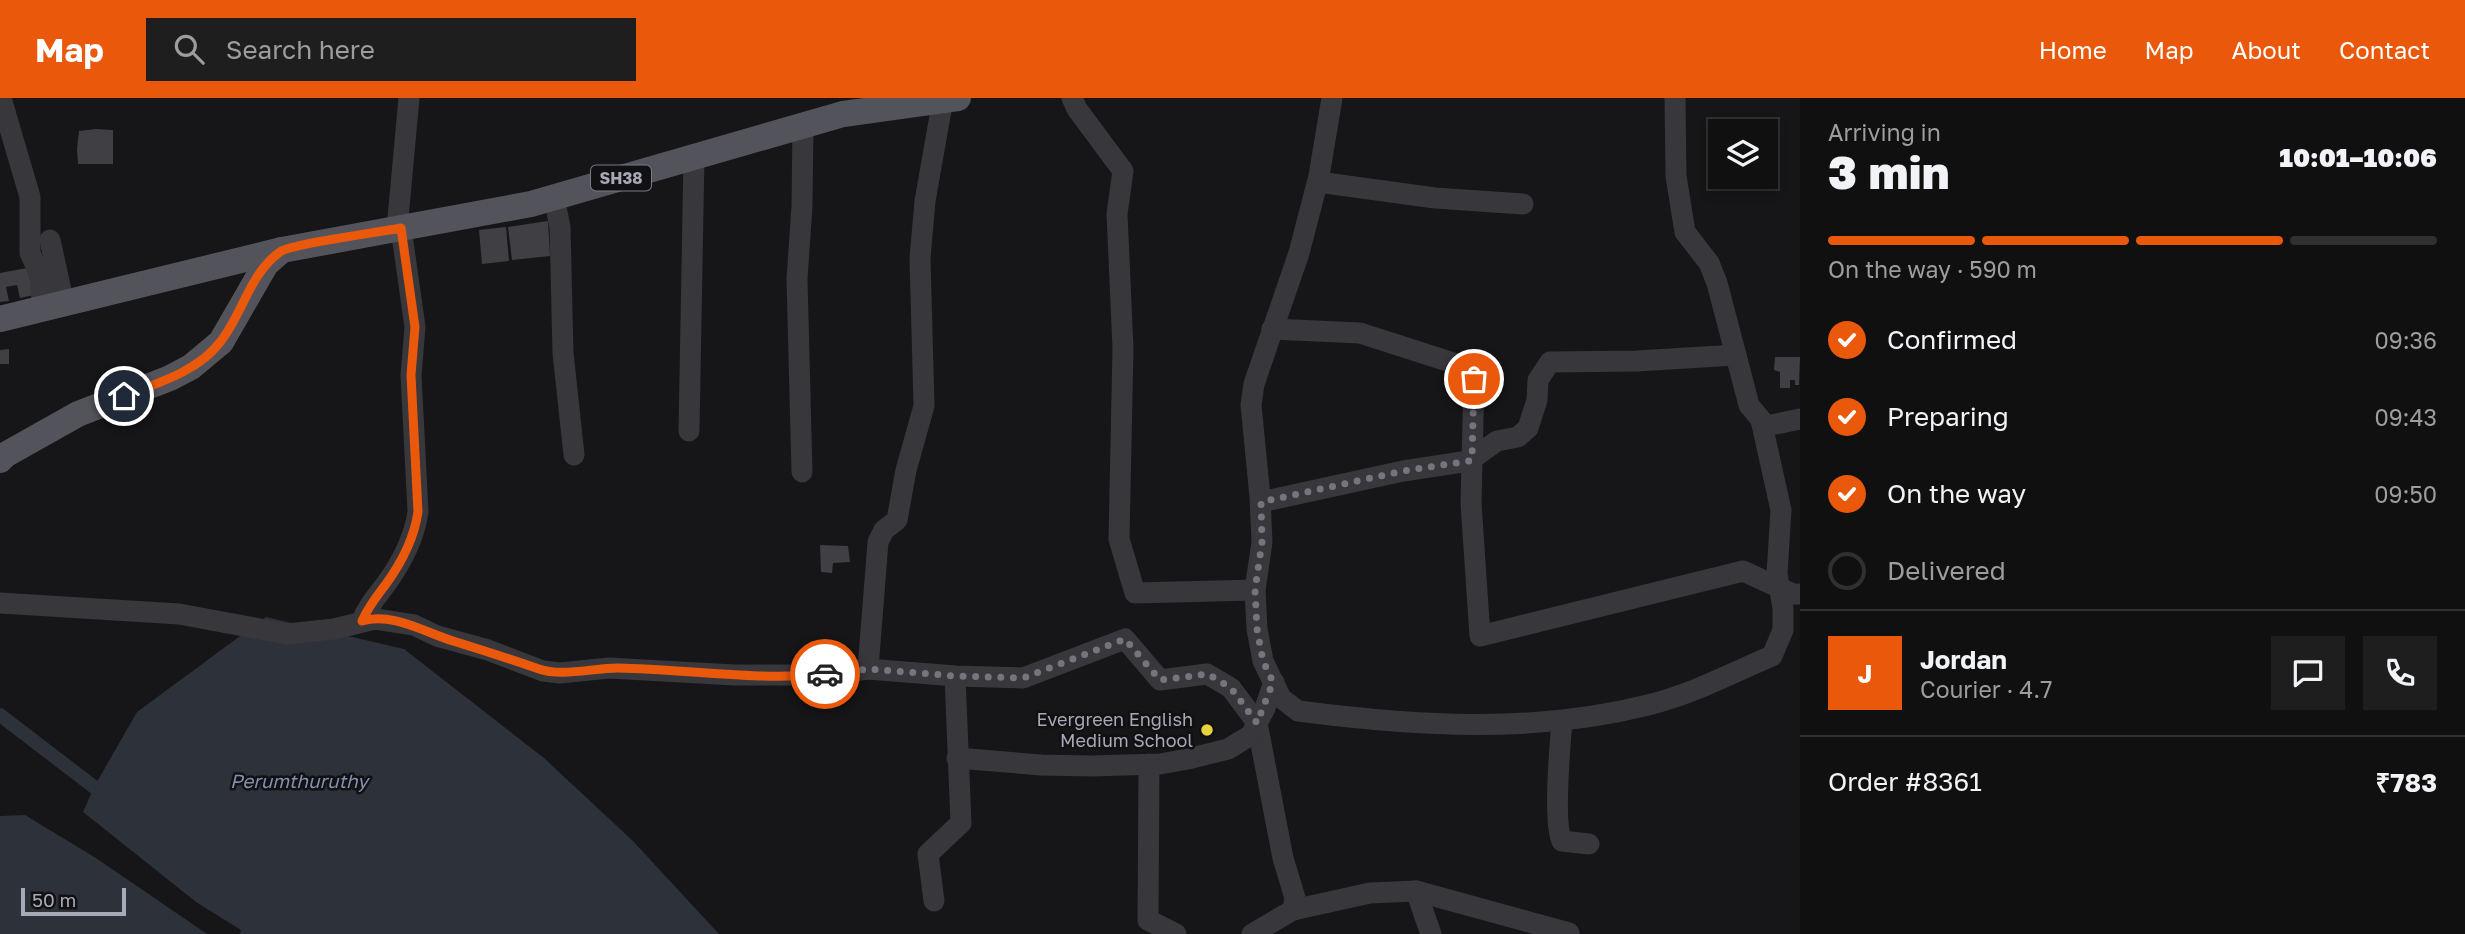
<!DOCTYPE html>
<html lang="en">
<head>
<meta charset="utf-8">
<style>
  body { margin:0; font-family:"Golos Text",sans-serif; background:#1e1e1f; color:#f1f3f6; height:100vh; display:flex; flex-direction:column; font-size:26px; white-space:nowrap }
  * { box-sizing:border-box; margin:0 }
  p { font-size:23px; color:#9c9d9f }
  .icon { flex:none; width:38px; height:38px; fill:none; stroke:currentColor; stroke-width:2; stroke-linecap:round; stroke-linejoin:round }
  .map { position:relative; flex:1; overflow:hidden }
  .side { display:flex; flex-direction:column; background:#101011; width:665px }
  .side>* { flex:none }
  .controls { position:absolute; left:1708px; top:21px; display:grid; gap:14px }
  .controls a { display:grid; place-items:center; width:70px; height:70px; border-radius:0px; background:#101011; box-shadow:0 4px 10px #0003,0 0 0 2px #303031; font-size:35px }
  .scale { position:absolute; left:21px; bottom:18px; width:105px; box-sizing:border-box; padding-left:7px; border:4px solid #a8a9b6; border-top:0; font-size:19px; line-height:24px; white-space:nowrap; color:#a8a9b6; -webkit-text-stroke:5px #111012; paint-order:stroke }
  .pin { position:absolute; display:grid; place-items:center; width:60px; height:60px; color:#fff; margin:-30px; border:4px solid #fff; border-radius:50%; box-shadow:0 2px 7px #0007 }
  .courier { position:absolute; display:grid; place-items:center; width:70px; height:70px; margin:-35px; border:5px solid #ea580c; border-radius:50%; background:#fff; color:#222; box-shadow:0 2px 9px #0007 }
  .head em { font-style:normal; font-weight:800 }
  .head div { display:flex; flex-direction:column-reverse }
  .head { display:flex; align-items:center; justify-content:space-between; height:119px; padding:0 28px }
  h1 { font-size:46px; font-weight:800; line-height:52px }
  .bar { display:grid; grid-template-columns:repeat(4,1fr); gap:10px 7px; align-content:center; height:84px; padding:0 28px }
  .bar i { height:9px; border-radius:5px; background:#303031 }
  .bar .current { background:#ea580c }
  .bar p { grid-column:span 4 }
  .line { display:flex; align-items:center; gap:18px; padding:0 28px; border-top:2px solid #303031 }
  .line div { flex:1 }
  .round { display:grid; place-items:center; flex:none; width:74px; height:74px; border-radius:0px; background:#1e1e1f }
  ol { padding:0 28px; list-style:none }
  li { display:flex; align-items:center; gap:21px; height:77px }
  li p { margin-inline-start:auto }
  li .icon { padding:7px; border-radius:50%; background:#ea580c; color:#fff; stroke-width:4 }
  li:last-child { color:#9c9d9f }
  li i { width:38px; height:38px; border:4px solid #303031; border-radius:50% }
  header { display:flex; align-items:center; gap:42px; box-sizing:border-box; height:98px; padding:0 35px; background:#ea580c; color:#fff }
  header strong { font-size:33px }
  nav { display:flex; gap:38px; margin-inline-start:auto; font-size:24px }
  .search { width:490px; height:63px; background:#1e1e1f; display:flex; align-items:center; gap:18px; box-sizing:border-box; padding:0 24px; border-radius:0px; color:#9c9d9f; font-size:26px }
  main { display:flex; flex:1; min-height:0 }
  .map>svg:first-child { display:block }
</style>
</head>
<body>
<header>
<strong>Map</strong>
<div class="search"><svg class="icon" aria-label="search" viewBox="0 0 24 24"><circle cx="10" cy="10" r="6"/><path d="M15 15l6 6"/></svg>Search here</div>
<nav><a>Home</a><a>Map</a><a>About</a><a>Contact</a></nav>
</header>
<main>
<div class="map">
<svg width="1800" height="836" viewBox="0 0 1800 836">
  <rect width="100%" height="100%" fill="#161517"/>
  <g fill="#2c313a">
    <path d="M266 519 404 551 544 660 633 743 719 836H240L241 832 196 804 83 714 94 689 137 614Z"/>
    <path d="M25 717 96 760 207 836H0V718Z"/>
  </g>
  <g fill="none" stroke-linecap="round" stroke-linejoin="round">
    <path stroke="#2c313a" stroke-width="14" d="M0 617 94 689"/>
  </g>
  <g fill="#403f44">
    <path d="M96 31 113 32V66H78L77 51 79 33Z"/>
    <path d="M548 123 550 158 512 162 508 129Z"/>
    <path d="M506 129 509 163 482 166 479 132Z"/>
    <path d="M27 170 34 197 20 200 17 187 6 189 9 203 0 204V175Z"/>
    <path d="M9 251V266H0V252Z"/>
    <path d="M1775 259H1800L1799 287H1795V282H1790V290H1780V274L1774 272Z"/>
    <path d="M820 447 848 448 850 464 833 465 832 475 821 474Z"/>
  </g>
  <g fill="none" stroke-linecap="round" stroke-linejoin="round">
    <g stroke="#37373c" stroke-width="21">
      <path d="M1 0 30 99V155L40 177 42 202 39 212"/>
      <path d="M1072 0 1077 11 1123 73 1117 116 1123 250 1119 441 1135 495 1255 492"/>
      <path d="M1332 0 1319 78 1299 155 1254 286 1251 307 1260 399 1262 444 1255 492 1257 531 1263 563 1281 600 1298 613C1415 628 1533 636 1648 607 1691 597 1731 575 1772 558L1783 532V510L1777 476 1781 412 1761 322"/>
      <path d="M1675 0 1676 78 1685 134 1709 165 1717 185 1749 307 1766 328 1800 321"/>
      <path d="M1318 84 1435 100 1523 106"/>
      <path d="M554 99 560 129 563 255 574 357"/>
      <path d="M397 131 409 0"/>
      <path d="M50 142 64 206"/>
      <path d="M1272 231 1360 235 1469 270 1474 281 1471 405 1480 538 1743 473 1793 496H1800"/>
      <path d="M689 333 694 58"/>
      <path d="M802 374 797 181 802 108 803 27"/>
      <path d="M1261 404 1403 373 1469 363 1497 343 1518 339 1528 330 1537 302 1538 282 1550 264 1637 263 1736 257"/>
      <path d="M0 505 179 516 287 536 334 531 375 521 414 527 437 538 488 552 543 573 560 575 609 570 734 577H820L868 571 955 578 1023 580 1125 541 1160 582 1207 576 1231 590 1257 625 1283 760 1295 800 1293 812 1252 836"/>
      <path d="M362 523C367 509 377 498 386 486 402 464 414 441 418 414L411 277 415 229 401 130"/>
      <path d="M868 571 878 444 884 432 897 422 906 372 924 308 920 160 925 103 943 1"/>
      <path d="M1562 623C1560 647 1553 725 1562 743L1589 746"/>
      <path d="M957 660 1041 667 1091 668 1160 666 1188 661 1228 651 1251 637 1265 610 1274 584"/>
      <path d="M1149 666 1148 822 1176 836"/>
      <path d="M1416 793 1431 836"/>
      <path d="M934 803 928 756 961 725 955 578"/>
      <path d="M1293 812 1370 795 1416 793 1569 835"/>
    </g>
    <g stroke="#53535b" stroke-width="26">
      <path d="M0 221 282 152 531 106 843 16 958 0"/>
      <path d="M0 362 5 357 78 316 170 280 191 269 221 244 266 166 282 152"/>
    </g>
  </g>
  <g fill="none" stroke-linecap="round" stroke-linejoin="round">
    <path stroke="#75757e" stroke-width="7" stroke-dasharray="0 12.6" d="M825 576 868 571 955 578 1023 580 1125 541 1160 582 1208 576 1231 590 1257 625 1273 584 1263 563 1257 531 1255 492 1262 444 1261 404 1403 373 1469 363 1472 362 1474 281"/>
    <path stroke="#ea580c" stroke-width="9" d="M124 298C158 285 199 273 221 243 243 215 250 175 280 154 290 146 381 134 401 130L415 229 411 277 418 414C414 441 402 464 386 486 377 498 368 509 362 523 392 514 424 534 453 543 482 552 510 561 539 571 561 579 593 570 618 570 686 571 756 583 825 576"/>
  </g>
  <circle fill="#e7d33e" stroke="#111012" stroke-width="2.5" cx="1207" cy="632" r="7"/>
  <g text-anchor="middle" stroke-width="5" stroke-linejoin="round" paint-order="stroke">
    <rect fill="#111012" stroke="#7b7b85" stroke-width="2" x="591" y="67.5" width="60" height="25" rx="5"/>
    <g font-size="16" font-weight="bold" fill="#a8a9b6">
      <text x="621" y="86">SH38</text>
    </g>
    <g font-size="18" fill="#a8a9b6" stroke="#111012" text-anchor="end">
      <text x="1193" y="628">Evergreen English<tspan x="1193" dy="21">Medium School</tspan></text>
    </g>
    <g font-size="19" font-style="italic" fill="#8190af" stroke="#111012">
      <text x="299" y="690">Perumthuruthy</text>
    </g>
  </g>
</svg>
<div class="controls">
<a><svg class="icon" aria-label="layers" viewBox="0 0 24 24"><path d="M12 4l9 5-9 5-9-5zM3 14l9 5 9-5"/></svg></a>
</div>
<div class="scale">50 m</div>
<div class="pin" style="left:1474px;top:281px;background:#ea580c"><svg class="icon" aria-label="bag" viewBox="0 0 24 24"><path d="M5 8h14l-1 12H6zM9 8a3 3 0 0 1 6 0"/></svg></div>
<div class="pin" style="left:124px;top:298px;background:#1f2937"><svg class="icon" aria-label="home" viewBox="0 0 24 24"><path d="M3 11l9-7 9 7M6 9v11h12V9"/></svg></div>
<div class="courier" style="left:825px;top:576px"><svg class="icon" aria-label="car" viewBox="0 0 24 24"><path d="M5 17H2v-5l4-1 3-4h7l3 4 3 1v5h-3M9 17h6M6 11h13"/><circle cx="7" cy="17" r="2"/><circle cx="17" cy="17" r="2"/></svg></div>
</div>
<section class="side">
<div class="head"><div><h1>3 min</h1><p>Arriving in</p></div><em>10:01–10:06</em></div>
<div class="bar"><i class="current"></i><i class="current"></i><i class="current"></i><i></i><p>On the way · 590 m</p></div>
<ol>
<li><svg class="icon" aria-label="check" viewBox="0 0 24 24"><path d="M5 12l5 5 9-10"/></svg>Confirmed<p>09:36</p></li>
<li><svg class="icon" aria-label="check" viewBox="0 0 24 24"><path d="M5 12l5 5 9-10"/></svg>Preparing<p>09:43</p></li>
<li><svg class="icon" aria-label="check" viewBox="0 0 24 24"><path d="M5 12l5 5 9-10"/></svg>On the way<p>09:50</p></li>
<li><i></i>Delivered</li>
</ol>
<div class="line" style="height:126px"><b class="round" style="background:#ea580c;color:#fff">J</b><div><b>Jordan</b><p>Courier · 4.7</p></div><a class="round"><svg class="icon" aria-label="chat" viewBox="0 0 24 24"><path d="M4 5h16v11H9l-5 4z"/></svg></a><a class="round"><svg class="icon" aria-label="phone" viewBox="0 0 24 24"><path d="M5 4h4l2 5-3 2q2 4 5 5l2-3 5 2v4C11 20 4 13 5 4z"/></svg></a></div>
<div class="line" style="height:91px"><div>Order #8361</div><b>₹783</b></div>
</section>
</main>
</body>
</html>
